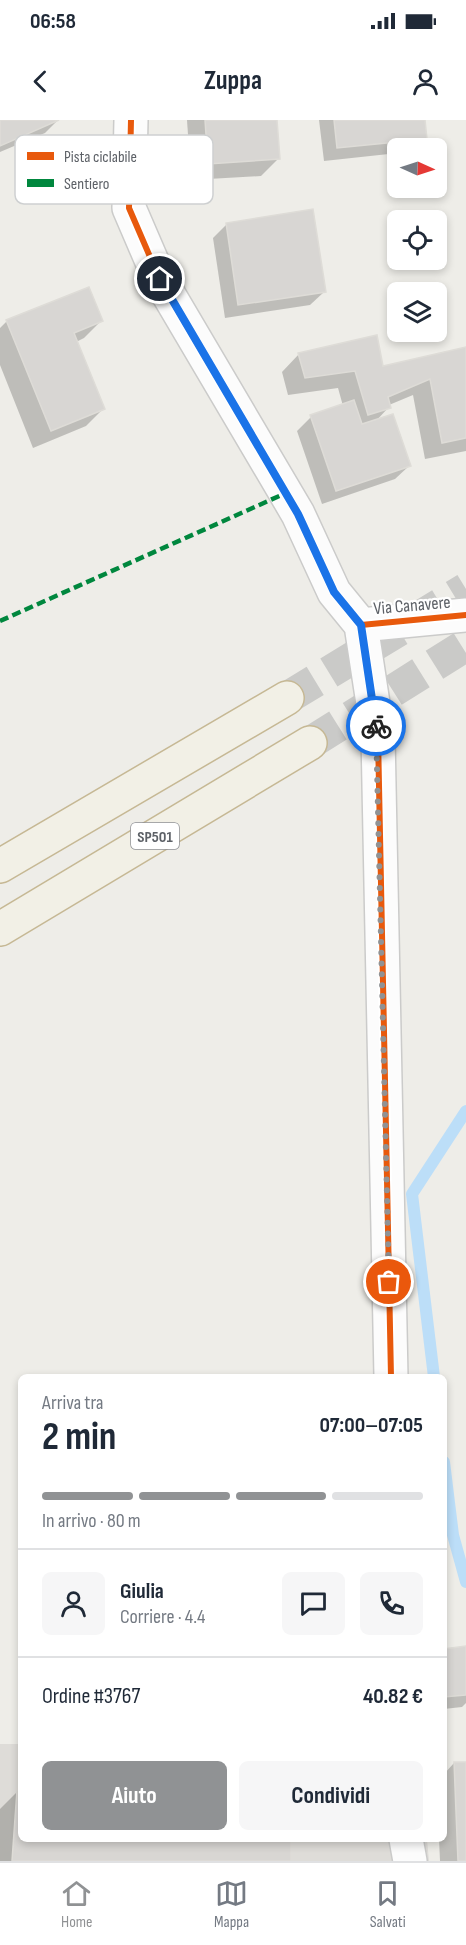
<!DOCTYPE html>
<html lang="it">
<head>
<meta charset="utf-8">
<style>
  body { margin:0; font-family:"Sofia Sans Condensed",sans-serif; background:#f6f6f7; color:#1f2937; height:100vh; display:flex; flex-direction:column; font-size:22px; white-space:nowrap }
  * { box-sizing:border-box; margin:0 }
  p { font-size:20px; color:#747a83 }
  .icon { flex:none; width:33px; height:33px; fill:none; stroke:currentColor; stroke-width:2; stroke-linecap:round; stroke-linejoin:round }
  .map { position:relative; flex:1; overflow:hidden }
  .drawer { position:absolute; left:18px; top:1254px; width:429px; height:468px; display:flex; flex-direction:column; background:#fff; border-radius:9px; box-shadow:0 3px 9px #0003 }
  .drawer>* { flex:none }
  .needle { width:39px; rotate:93deg }
  .fabs { position:absolute; left:387px; top:18px; display:grid; gap:12px }
  .fabs a { display:grid; place-items:center; width:60px; height:60px; border-radius:9px; background:#fff; box-shadow:0 3px 9px #0003; font-size:30px }
  .pin { position:absolute; display:grid; place-items:center; width:51px; height:51px; color:#fff; margin:-26px; border:3px solid #fff; border-radius:50%; box-shadow:0 2px 6px #0007 }
  .courier { position:absolute; display:grid; place-items:center; width:60px; height:60px; margin:-30px; border:4px solid #1a73e8; border-radius:50%; background:#fff; color:#222; box-shadow:0 2px 8px #0007 }
  .headline em { font-style:normal; font-weight:700 }
  .headline div { display:flex; flex-direction:column-reverse }
  .headline { display:flex; align-items:center; justify-content:space-between; height:102px; padding:0 24px }
  h1 { font-size:39px; font-weight:700; line-height:45px }
  .bar { display:grid; grid-template-columns:repeat(4,1fr); gap:9px 6px; align-content:center; height:72px; padding:0 24px }
  .bar i { height:8px; border-radius:4px; background:#e0e1e3 }
  .bar .current { background:#909294 }
  .bar p { grid-column:span 4 }
  .line { display:flex; align-items:center; gap:15px; padding:0 24px; border-top:2px solid #e0e1e3 }
  .line div { flex:1 }
  .round { display:grid; place-items:center; flex:none; width:63px; height:63px; border-radius:9px; background:#f6f6f7 }
  .button { display:flex; gap:12px; margin-top:auto; padding:12px 24px }
  .button a { flex:1; height:69px; border-radius:9px; background:#909294; color:#fff; font-size:24px; font-weight:700; line-height:69px; text-align:center }
  .button a+a { background:#f6f6f7; color:#1f2937 }
  .status { display:flex; justify-content:space-between; align-items:center; height:42px; padding:0 30px; background:#fff; direction:ltr }
  .status svg { height:16px; fill:currentColor }
  header { display:flex; justify-content:space-between; align-items:center; height:78px; padding:0 24px; background:#fff; font-size:27px; font-weight:700 }
  .tab-bar { display:flex; justify-content:space-around; align-items:center; height:84px; border-top:2px solid #e0e1e3; background:#fff; font-size:16px; color:#747a83 }
  .tab-bar a { display:grid; justify-items:center; gap:3px }
  .tab-bar .current { color:#909294 }
  .map>svg:first-child { display:block }
</style>
</head>
<body>
<div class="status"><b>06:58</b><svg viewBox="0 0 49 12"><path d="M0 12V9h3v3zM5 12V6h3v6zM10 12V3h3v9zM15 12V0h3v12zM26 1h20v11H26zM47 4h2v5h-2z"/></svg></div>
<header><svg class="icon" aria-label="back" viewBox="0 0 24 24"><path d="M15 5l-7 7 7 7"/></svg>Zuppa<svg class="icon" aria-label="person" viewBox="0 0 24 24"><circle cx="12" cy="8" r="4"/><path d="M4 21q1-7 8-7t8 7"/></svg></header>
<div class="map">
<svg width="466" height="1741" viewBox="0 0 466 1741">
  <rect width="100%" height="100%" fill="#eeede8"/>
  <path fill="#dedcd8" d="M0 1624H21V1719H427L429 1741H0Z"/>
  <g fill="#0003">
    <path d="M0 0H58L45 13 0 32Z"/>
    <path d="M187 0H276L278 39 261 56 191 60Z"/>
    <path d="M319 0H424L425 18 415 28H398V33L324 41Z"/>
    <path d="M227 104 324 172 310 185 225 198 213 118Z"/>
    <path d="M7 201H101L84 218 76 222 103 289 86 306 33 328 0 245V208Z"/>
    <path d="M466 228V331L425 339 413 275 389 285V287L375 302 409 346 395 359 322 384 297 311 311 297 343 286 338 268 288 275 282 252 299 234 382 247Z"/>
    <path d="M466 1528V1583L462 1587 444 1589V1530Z"/>
    <path d="M454 1643 466 1644V1741H440L439 1719H444V1654Z"/>
    <path d="M18 1671 21 1672V1719H289V1741H0V1689Z"/>
  </g>
  <g fill="none" stroke-linecap="round" stroke-linejoin="round">
    <g stroke="#bcdef8" stroke-width="12">
      <path d="M434 1257 412 1074 466 991"/>
      <path d="M444 1342 453 1415 466 1462"/>
    </g>
  </g>
  <g fill="#d8d6d3" stroke="#dedcd7" stroke-width="1.5">
    <path d="M0 0H59L0 26Z"/>
    <path d="M205 0H277L280 39 208 44Z"/>
    <path d="M334 0H425L427 19 337 28Z"/>
    <path d="M313 89 326 172 238 185 226 103Z"/>
    <path d="M89 167 103 201 74 213 105 289 51 311 6 200Z"/>
    <path d="M377 215 383 246 466 227V318L442 323 430 259 388 277 391 288 368 295 355 251 305 258 298 233Z"/>
    <path d="M354 280 362 304 393 294 411 346 336 371 310 295Z"/>
    <path d="M466 1526V1575L444 1577V1529Z"/>
    <path d="M454 1642H466V1741H458Z"/>
    <path d="M17 1670H21V1719H291V1741H12Z"/>
  </g>
  <g fill="none" stroke-linecap="round" stroke-linejoin="round">
    <g stroke="#cacac8" stroke-width="33" stroke-dasharray="33 16" stroke-linecap="butt">
      <path d="M287 578 466 469"/>
      <path d="M310 623 466 525"/>
    </g>
    <g stroke="#cbcbca" stroke-width="36">
      <g id="minor">
        <path d="M131 0 129 88 160 160 298 394 334 472 361 505 378 616 391 1257"/>
        <path d="M361 505 466 495"/>
        <path d="M406 1719 410 1741"/>
      </g>
    </g>
    <g stroke="#c6b894" stroke-width="36">
      <g id="trunk">
        <path d="M0 746 287 578"/>
        <path d="M0 809 310 623"/>
      </g>
    </g>
    <use href="#minor" stroke="#fcfcfc" stroke-width="33"/>
    <use href="#trunk" stroke="#f2f0e6" stroke-width="33"/>
    <path stroke="#00873e" stroke-width="4.5" stroke-dasharray="9 4.5" stroke-linecap="butt" d="M0 501 286 373"/>
    <g stroke="#fff" stroke-width="10">
      <g id="cycleway">
        <path d="M131 0 129 88 160 160 298 394 334 472 361 505 378 616 391 1257"/>
        <path d="M361 505 466 495"/>
      </g>
    </g>
    <use href="#cycleway" stroke="#e8590c" stroke-width="6"/>
  </g>
  <g fill="none" stroke-linecap="round" stroke-linejoin="round">
    <path stroke="#909294" stroke-width="6" stroke-dasharray="0 10.8" d="M376 606 389 1162"/>
    <path stroke="#1a73e8" stroke-width="8" d="M160 159 298 394 334 472 361 505 376 606"/>
  </g>
  <g text-anchor="middle" stroke-width="4.5" stroke-linejoin="round" paint-order="stroke">
    <rect fill="#fff" stroke="#8e9095" stroke-width="1.5" x="131" y="703" width="48" height="26" rx="4.5"/>
    <g font-size="16" font-weight="bold" fill="#5d6167">
      <text x="155" y="722">SP501</text>
    </g>
    <g font-size="18" fill="#5d6167" stroke="#fff">
      <text transform="translate(412 485) rotate(-5)" y="6">Via Canavere</text>
    </g>
  </g>
  <rect x="15" y="15" width="198" height="69" rx="9" fill="#fff" stroke="#ced0d1" stroke-width="1.5"/>
  <rect x="27" y="32" width="27" height="8" fill="#e8590c"/>
  <rect x="27" y="59" width="27" height="8" fill="#00873e"/>
  <g font-size="16" fill="#5d6167">
    <text x="64" y="42">Pista ciclabile</text>
    <text x="64" y="69">Sentiero</text>
  </g>
</svg>
<div class="fabs">
<a><svg class="needle" viewBox="-14 -14 28 28"><path d="M0-13l5 13h-10z" fill="#e53935"/><path d="M0 13l5-13h-10z" fill="#747a83"/></svg></a>
<a><svg class="icon" aria-label="locate" viewBox="0 0 24 24"><circle cx="12" cy="12" r="6"/><path d="M12 2v4M12 18v4M2 12h4M18 12h4"/></svg></a>
<a><svg class="icon" aria-label="layers" viewBox="0 0 24 24"><path d="M12 4l9 5-9 5-9-5zM3 14l9 5 9-5"/></svg></a>
</div>
<div class="pin" style="left:389px;top:1162px;background:#ea580c"><svg class="icon" aria-label="bag" viewBox="0 0 24 24"><path d="M5 8h14l-1 12H6zM9 8a3 3 0 0 1 6 0"/></svg></div>
<div class="pin" style="left:160px;top:159px;background:#1f2937"><svg class="icon" aria-label="home" viewBox="0 0 24 24"><path d="M3 11l9-7 9 7M6 9v11h12V9"/></svg></div>
<div class="courier" style="left:376px;top:606px"><svg class="icon" aria-label="bike" viewBox="0 0 24 24"><circle cx="6" cy="16" r="4"/><circle cx="18" cy="16" r="4"/><path d="M6 16l4-8h5l3 8M10 8l3 8H6M13 5h3"/></svg></div>
<section class="drawer">
<div class="headline"><div><h1>2 min</h1><p>Arriva tra</p></div><em>07:00–07:05</em></div>
<div class="bar"><i class="current"></i><i class="current"></i><i class="current"></i><i></i><p>In arrivo · 80 m</p></div>
<div class="line" style="height:108px"><a class="round"><svg class="icon" aria-label="person" viewBox="0 0 24 24"><circle cx="12" cy="8" r="4"/><path d="M4 21q1-7 8-7t8 7"/></svg></a><div><b>Giulia</b><p>Corriere · 4.4</p></div><a class="round"><svg class="icon" aria-label="chat" viewBox="0 0 24 24"><path d="M4 5h16v11H9l-5 4z"/></svg></a><a class="round"><svg class="icon" aria-label="phone" viewBox="0 0 24 24"><path d="M5 4h4l2 5-3 2q2 4 5 5l2-3 5 2v4C11 20 4 13 5 4z"/></svg></a></div>
<div class="line" style="height:78px"><div>Ordine #3767</div><b>40.82 €</b></div>
<div class="button"><a>Aiuto</a><a>Condividi</a></div>
</section>
</div>
<nav class="tab-bar">
<a class="current"><svg class="icon" aria-label="home" viewBox="0 0 24 24"><path d="M3 11l9-7 9 7M6 9v11h12V9"/></svg>Home</a>
<a><svg class="icon" aria-label="map" viewBox="0 0 24 24"><path d="M3 6l6-2 6 2 6-2v14l-6 2-6-2-6 2zM9 4v14M15 6v14"/></svg>Mappa</a>
<a><svg class="icon" aria-label="saved" viewBox="0 0 24 24"><path d="M7 4h10v16l-5-4-5 4z"/></svg>Salvati</a>
</nav>
</body>
</html>
